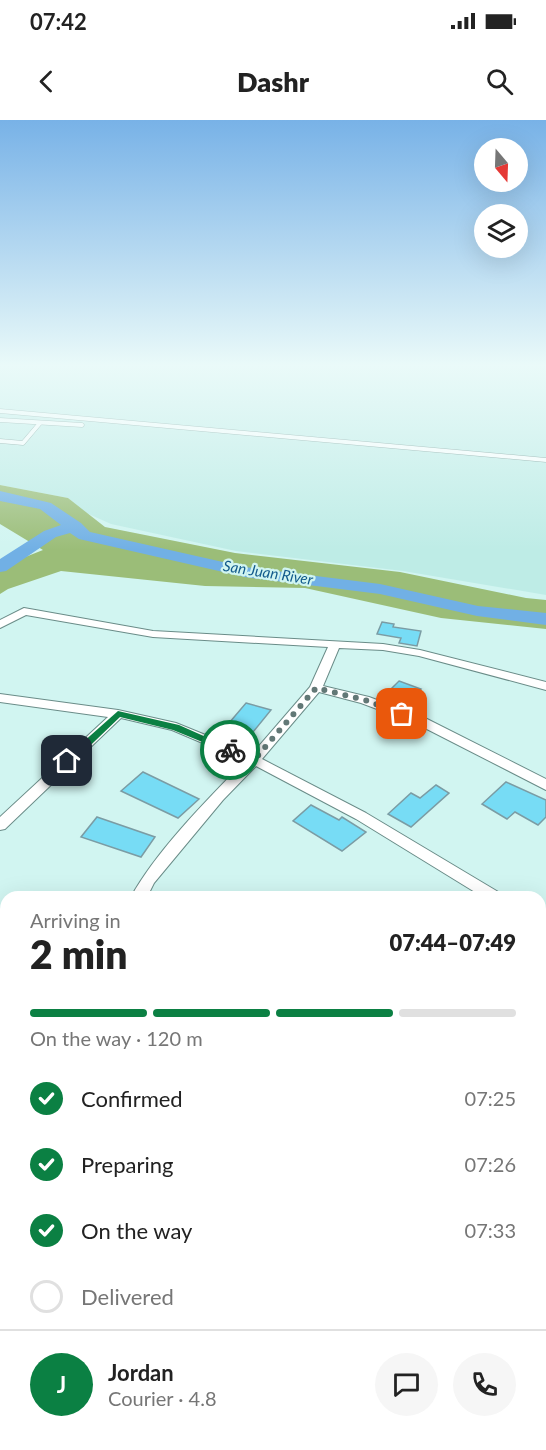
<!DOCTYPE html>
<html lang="en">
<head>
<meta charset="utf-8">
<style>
  body { margin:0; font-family:Lato,sans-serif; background:#f6f6f6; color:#222; height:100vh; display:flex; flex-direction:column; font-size:22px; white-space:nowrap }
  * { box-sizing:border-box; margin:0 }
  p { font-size:20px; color:#767676 }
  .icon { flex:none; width:33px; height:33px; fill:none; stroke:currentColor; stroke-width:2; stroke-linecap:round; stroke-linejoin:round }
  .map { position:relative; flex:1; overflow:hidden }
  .drawer { position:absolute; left:0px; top:771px; width:546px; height:560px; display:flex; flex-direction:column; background:#fff; border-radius:18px 18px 0 0; box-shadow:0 6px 24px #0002 }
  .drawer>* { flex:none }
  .needle { width:39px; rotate:161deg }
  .fabs { position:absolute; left:474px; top:18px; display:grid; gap:12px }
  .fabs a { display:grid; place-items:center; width:54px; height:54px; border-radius:50%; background:#fff; box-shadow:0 6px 24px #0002; font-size:30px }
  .pin { position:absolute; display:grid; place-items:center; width:51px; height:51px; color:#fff; margin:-26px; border-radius:12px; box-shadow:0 3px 9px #0006 }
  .courier { position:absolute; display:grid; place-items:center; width:60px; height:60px; margin:-30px; border:4px solid #0b8043; border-radius:50%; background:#fff; color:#222; box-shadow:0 2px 8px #0007 }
  .head em { font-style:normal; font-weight:800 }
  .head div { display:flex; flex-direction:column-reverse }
  .head { display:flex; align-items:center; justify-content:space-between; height:102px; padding:0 30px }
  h1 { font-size:39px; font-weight:800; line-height:45px }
  .bar { display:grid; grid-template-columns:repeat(4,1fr); gap:9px 6px; align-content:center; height:72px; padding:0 30px }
  .bar i { height:8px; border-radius:4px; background:#e0e0e0 }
  .bar .active { background:#0b8043 }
  .bar p { grid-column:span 4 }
  .line { display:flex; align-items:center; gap:15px; padding:0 30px; border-top:2px solid #e0e0e0 }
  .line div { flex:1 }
  .round { display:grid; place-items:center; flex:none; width:63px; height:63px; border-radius:32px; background:#f6f6f6 }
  ol { padding:0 30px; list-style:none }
  li { display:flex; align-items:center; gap:18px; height:66px }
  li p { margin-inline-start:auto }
  li .icon { padding:6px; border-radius:50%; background:#0b8043; color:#fff; stroke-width:4 }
  li:last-child { color:#767676 }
  li i { width:33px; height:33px; border:3px solid #e0e0e0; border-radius:50% }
  .status { display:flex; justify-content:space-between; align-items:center; height:42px; padding:0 30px; background:#fff; direction:ltr }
  .status svg { height:16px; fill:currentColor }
  header { display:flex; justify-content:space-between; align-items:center; height:78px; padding:0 30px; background:#fff; font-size:27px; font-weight:800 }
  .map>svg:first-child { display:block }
</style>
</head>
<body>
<div class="status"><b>07:42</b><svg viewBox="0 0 49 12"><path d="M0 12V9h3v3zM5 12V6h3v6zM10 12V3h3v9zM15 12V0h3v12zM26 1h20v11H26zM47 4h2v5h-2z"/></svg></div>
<header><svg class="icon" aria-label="back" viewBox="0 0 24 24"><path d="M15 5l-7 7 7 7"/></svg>Dashr<svg class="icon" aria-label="search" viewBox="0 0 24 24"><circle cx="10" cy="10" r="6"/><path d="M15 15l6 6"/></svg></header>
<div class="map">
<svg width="546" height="1330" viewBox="0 0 546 1330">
  <rect width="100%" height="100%" fill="#d1f5f1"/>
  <path fill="#beece6" d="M0 243H546V475L403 451 236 431 111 404 82 391 68 378 0 365Z"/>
  <path fill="#9bbd78" d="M0 365 68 378 105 407 235 433 400 452 526 478 546 480V509L441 498 305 468 205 466 61 451 8 469 0 474V447L43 430 0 404Z"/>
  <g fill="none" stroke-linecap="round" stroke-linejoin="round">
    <path fill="#71b0e5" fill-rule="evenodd" d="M0 371 51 383 81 403 90 412 245 447 380 464 478 486 546 493V505L477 496 380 474 245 457 79 419 70 413 56 417 6 451 0 452V439L44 411 61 405 40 389 0 381Z"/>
  </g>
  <g fill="#77dcf5" stroke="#7b9ca4" stroke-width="1.5">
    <path d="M382 502 394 504 393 507 421 511 417 526 399 523 401 518 377 514Z"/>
    <path d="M399 561 421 569 410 581 388 572Z"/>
    <path d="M246 583 271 590 249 617 224 609Z"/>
    <path d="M143 652 199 679 178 698 121 671Z"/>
    <path d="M506 662 546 680V697L538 705 515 692 507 699 482 684Z"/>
    <path d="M436 665 449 673 411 707 388 694 411 673 420 678Z"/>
    <path d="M311 685 339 700 342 697 366 712 342 731 293 701Z"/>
    <path d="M97 697 155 717 141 737 81 717Z"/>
  </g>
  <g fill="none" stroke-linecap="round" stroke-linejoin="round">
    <g stroke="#6a8c88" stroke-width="5">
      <g id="lane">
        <path d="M0 291 546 340"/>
        <path d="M0 300 82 305"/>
        <path d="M0 321 23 323 40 303"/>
      </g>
    </g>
    <g stroke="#6a8c88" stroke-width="2">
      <g id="street">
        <path d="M24 488 153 511 383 524 420 530 546 562V570L419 536 383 530 339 528 323 566 369 577 425 598 546 659V670L417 604 361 583 319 572 262 639 366 693 500 773 503 777H483L356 699 256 646 223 680 154 763 147 777H131C157 730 208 679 245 641L172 610 121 598 5 709 0 710V697L108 597 0 582V574L118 590 176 603 252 634 310 567 328 527 153 517 26 495 0 508V500Z"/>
        <path d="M540 798 546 800V813L540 811Z"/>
        <path d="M0 882 6 884V900L0 898Z"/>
        <path d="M6 945V965L0 967V947Z"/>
        <path d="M546 970V993L540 995V972Z"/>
        <path d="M546 1315V1330H532L535 1324H540V1318Z"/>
        <path d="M276 1324H300L298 1330H273Z"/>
      </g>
    </g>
    <use href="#lane" stroke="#fff" stroke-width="4"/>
    <use href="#street" fill="#fff" fill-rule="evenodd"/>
  </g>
  <linearGradient id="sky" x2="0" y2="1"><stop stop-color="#78b2e7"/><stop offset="0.57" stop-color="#eafaf9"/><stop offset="1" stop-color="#eafaf9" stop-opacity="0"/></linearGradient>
  <rect width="546" height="430" fill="url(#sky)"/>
  <path fill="#0b8043" d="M118 591 179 605 235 630 227 632 173 610 120 597 71 644H64V639Z"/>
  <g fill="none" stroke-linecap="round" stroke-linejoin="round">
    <path stroke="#627876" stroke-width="6" stroke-dasharray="0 10.8" d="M230 630 254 640 316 568 365 580 402 594"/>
  </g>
  <g text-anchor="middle" stroke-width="4.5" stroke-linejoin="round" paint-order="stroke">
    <g font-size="15" font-style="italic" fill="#135b8c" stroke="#d1f5f1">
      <text transform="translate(268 453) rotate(9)" y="5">San Juan River</text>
    </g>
  </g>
</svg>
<div class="fabs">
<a><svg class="needle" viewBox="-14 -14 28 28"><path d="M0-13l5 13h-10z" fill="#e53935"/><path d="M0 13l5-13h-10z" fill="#767676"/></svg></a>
<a><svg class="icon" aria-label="layers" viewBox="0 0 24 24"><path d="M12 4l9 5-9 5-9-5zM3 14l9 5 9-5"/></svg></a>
</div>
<div class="pin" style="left:402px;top:594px;background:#ea580c"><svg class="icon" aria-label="bag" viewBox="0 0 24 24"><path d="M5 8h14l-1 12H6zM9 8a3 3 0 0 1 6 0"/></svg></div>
<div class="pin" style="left:67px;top:641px;background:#1f2937"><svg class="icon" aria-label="home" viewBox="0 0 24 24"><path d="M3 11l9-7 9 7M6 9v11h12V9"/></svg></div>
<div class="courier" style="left:230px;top:630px"><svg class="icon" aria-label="bike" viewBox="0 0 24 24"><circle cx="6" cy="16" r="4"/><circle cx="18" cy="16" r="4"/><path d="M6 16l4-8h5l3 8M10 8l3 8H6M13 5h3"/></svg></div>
<section class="drawer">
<div class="head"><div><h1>2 min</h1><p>Arriving in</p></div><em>07:44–07:49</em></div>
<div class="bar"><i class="active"></i><i class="active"></i><i class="active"></i><i></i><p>On the way · 120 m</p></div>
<ol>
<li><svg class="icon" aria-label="check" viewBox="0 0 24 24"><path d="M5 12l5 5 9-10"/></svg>Confirmed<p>07:25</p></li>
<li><svg class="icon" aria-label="check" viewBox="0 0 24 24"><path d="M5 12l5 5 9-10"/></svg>Preparing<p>07:26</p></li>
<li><svg class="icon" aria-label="check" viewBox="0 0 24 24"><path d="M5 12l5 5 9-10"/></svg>On the way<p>07:33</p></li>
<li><i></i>Delivered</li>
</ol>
<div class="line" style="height:108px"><b class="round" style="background:#0b8043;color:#fff">J</b><div><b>Jordan</b><p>Courier · 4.8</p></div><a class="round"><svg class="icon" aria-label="chat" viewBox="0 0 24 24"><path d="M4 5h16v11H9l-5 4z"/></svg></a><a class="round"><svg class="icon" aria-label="phone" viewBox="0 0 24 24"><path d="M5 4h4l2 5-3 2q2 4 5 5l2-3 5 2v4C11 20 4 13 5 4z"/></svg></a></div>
</section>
</div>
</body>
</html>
